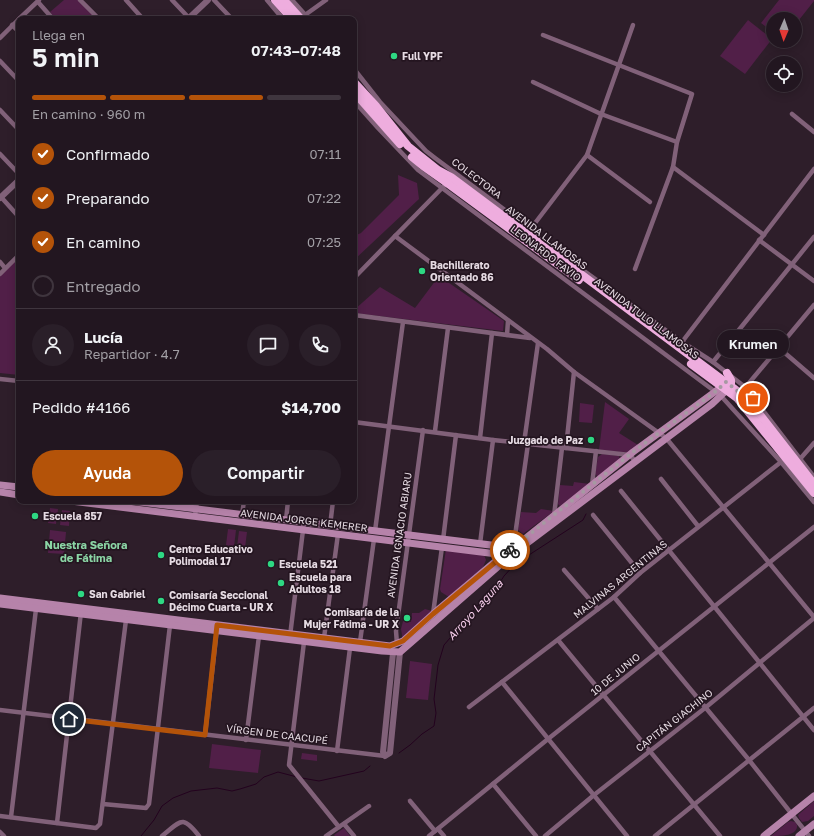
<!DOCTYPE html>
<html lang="es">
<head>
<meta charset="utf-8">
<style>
  body { margin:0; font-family:"Golos Text",sans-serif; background:#2a1f29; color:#f1f3f6; height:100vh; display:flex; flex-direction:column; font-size:15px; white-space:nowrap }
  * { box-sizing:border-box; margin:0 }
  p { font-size:13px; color:#a29fa5 }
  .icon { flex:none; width:22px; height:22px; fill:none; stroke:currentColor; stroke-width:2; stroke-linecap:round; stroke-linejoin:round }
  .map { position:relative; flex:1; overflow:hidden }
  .sheet { position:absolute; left:16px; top:16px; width:341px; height:488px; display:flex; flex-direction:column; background:#221620; border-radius:8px; box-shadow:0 2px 10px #0003,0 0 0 1px #3f353e }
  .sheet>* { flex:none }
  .needle { width:26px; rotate:182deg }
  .buttons { position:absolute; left:766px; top:12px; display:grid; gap:8px }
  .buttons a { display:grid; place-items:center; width:36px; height:36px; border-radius:50%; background:#221620; box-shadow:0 2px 10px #0003,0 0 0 1px #3f353e; font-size:20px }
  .pin { position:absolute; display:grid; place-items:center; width:34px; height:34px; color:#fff; margin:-17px; border:2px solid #fff; border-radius:50%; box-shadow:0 1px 4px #0007 }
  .courier { position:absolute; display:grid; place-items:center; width:40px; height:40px; margin:-20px; border:3px solid #b45309; border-radius:50%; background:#fff; color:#222; box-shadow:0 1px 5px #0007 }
  .bubble { position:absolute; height:28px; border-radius:14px; background:#221620; box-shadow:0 2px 10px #0003,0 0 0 1px #3f353e; font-size:13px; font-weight:600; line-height:28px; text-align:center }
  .head em { font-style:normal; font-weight:600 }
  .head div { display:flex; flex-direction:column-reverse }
  .head { display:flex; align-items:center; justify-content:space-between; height:68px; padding:0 16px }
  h1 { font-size:26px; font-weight:600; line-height:30px }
  .bar { display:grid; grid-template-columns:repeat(4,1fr); gap:6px 4px; align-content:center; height:48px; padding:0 16px }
  .bar i { height:5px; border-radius:3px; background:#3f353e }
  .bar .active { background:#b45309 }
  .bar p { grid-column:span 4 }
  .line { display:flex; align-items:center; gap:10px; padding:0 16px; border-top:1px solid #3f353e }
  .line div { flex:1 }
  .round { display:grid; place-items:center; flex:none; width:42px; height:42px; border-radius:21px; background:#2a1f29 }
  ol { padding:0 16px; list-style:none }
  li { display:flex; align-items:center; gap:12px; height:44px }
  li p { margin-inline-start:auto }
  li .icon { padding:4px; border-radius:50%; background:#b45309; color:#fff; stroke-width:4 }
  li:last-child { color:#a29fa5 }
  li i { width:22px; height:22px; border:2px solid #3f353e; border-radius:50% }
  .button { display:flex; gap:8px; margin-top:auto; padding:8px 16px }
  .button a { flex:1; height:46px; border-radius:24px; background:#b45309; color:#fff; font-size:16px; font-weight:600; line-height:46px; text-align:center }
  .button a+a { background:#2a1f29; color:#f1f3f6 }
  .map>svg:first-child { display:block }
</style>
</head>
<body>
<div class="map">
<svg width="814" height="836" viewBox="0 0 814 836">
  <rect width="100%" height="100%" fill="#2e1e2a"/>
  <g fill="#511f48">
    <path d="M64 0H78L97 19H56L50 12Z"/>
    <path d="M779 0H814V1L795 25V19H773V32L761 23Z"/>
    <path d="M748 20 772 39 745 74 720 56Z"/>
    <path d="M398 175 417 183 419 199 354 260V236L361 233 399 195Z"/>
    <path d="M19 257V375L0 373V275Z"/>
    <path d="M439 276 504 321 503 331 354 313V310L380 287 415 308Z"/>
    <path d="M605 402 629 419 619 433 638 445 630 453 599 450Z"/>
    <path d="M580 403 594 405 592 423 579 422Z"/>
    <path d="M602 454 619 456 620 460 598 477 595 474 598 457Z"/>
    <path d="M574 482 590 484 560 506 558 504 560 485 573 486Z"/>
    <path d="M50 508 58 509 56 524 48 523Z"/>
    <path d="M541 509 554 511 523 534 518 530 521 512 536 513Z"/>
    <path d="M62 510 70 511 69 526 60 525Z"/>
    <path d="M228 529 236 530 234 547 226 545Z"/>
    <path d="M50 530 66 532 64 554 48 553Z"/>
    <path d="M239 531 247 532 245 548 237 547Z"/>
    <path d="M446 549 483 552 486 560 483 567 449 597 441 592 440 589Z"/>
    <path d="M425 609 432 611 403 641 401 629 403 621 411 622 412 613H419Z"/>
    <path d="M410 661 432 664 428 700 406 698Z"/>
    <path d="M212 744 261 750 258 773 209 768Z"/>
    <path d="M302 753 317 755V761L301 759Z"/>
    <path d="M814 801V816L808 821 802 822 799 818 798 815Z"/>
    <path d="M791 821 795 822 797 825C798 836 781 836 771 836L788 822Z"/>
    <path d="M344 828 350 836H335L334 835Z"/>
  </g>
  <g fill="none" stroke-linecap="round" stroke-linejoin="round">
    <g stroke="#23021e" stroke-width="1">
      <path d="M399 753 410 745 422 734 434 726 436 713 434 699 438 665 444 645 480 603 495 590 504 576 515 564 583 520 586 514"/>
      <path d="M302 778 319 781 364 771 370 766"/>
      <path d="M141 836 154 820 162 806 173 798 191 791 217 788 232 791 240 789 256 784 264 777 278 772 297 777"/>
    </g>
    <g stroke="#816179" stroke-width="4.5">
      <path d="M80 0 99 19"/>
      <path d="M126 0 143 19"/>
      <path d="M172 0 189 18"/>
      <path d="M214 0 232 19"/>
      <path d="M267 0 283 19"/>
      <path d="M292 0 309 19"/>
      <path d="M38 2 53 19"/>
      <path d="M305 15 326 0"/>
      <path d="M19 19 39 0"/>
      <path d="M12 25 19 32"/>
      <path d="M543 35 692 94 677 142 673 167 635 269"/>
      <path d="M0 38 19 19"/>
      <path d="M0 61 19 81"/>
      <path d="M354 69 380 102 426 151 435 158 521 222 529 231 682 342 713 362 745 387 814 477"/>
      <path d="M533 82 601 114 677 142"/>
      <path d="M354 101 378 128 418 170 721 396 781 462 814 502"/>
      <path d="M0 110 19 130"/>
      <path d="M792 114 814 132"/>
      <path d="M0 154 19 174"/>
      <path d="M587 155 650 202"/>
      <path d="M673 167 764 235"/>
      <path d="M1 197 19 217"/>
      <path d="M529 231 587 155 633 25"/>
      <path d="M395 236 547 349 574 372 666 438 814 617"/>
      <path d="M759 240 814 281"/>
      <path d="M0 262 5 268"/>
      <path d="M0 274 19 255"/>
      <path d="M354 278 444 186"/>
      <path d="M354 315 530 338"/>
      <path d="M354 329 356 316"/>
      <path d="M507 335 508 321"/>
      <path d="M682 342 814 169"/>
      <path d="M778 347 814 378"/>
      <path d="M713 362 814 237"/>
      <path d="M0 379 19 381"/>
      <path d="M744 389 814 305"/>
      <path d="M354 422 493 440 630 455 635 461"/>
      <path d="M435 431 448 328"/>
      <path d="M480 438 492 333"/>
      <path d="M524 443 538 343"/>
      <path d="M566 448 574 372"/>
      <path d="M800 459 814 443"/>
      <path d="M661 479 698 526"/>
      <path d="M592 485 596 451"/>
      <path d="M17 487 19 473"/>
      <path d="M621 491 814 730"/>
      <path d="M242 515 244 501"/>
      <path d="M593 515 640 573"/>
      <path d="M195 516 197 501"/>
      <path d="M554 516 562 448"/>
      <path d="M286 520 288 501"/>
      <path d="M330 526 333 501"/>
      <path d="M375 531 403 322"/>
      <path d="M443 540 456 435"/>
      <path d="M480 544 493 440"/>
      <path d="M513 550 528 444"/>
      <path d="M564 570 598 609"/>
      <path d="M614 597 749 760 809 836"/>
      <path d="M433 614 442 547"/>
      <path d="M290 636 304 522"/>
      <path d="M324 638 338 534"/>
      <path d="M558 640 720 836"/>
      <path d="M304 642 289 765 339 827"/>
      <path d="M360 642 374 539"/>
      <path d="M397 644 396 631 423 430"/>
      <path d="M502 682 627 836"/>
      <path d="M469 707 614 597 640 573 781 462"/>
      <path d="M0 710 385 756"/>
      <path d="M205 735 217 629"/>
      <path d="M246 740 259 636"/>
      <path d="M337 751 350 648"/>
      <path d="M493 784 536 836"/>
      <path d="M410 801 435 831"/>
      <path d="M103 804 146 808 149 804 170 625"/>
      <path d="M0 816 96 828 100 824 126 620"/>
      <path d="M11 817 36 609"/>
      <path d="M57 823 81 612"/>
      <path d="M344 824 354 836"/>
      <path d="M438 829 444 836"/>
      <path d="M0 832 4 836"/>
      <path d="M162 836C181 821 182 814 199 836"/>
      <path d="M326 836 369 806"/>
      <path d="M429 836 548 739 814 527"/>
      <path d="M545 836 594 795 705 708 814 618"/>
      <path d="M655 836 814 708"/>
    </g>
    <g stroke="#816179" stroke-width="6">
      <path d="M188 19 208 0"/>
      <path d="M0 198 19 180"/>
      <path d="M393 653 383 752 385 756 390 753 400 652"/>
    </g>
    <g stroke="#b683aa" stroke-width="7">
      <path d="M0 485 19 487"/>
      <path d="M0 492 19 495"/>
      <path d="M71 501 505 555"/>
      <path d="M132 501 515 548"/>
      <path d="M526 538 633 452 716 391 725 383"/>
      <path d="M0 598 390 646 403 641 433 614 503 555 512 549"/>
      <path d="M0 604 382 651 400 652 510 556 712 404 731 386"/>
      <path d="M764 836 814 796"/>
      <path d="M799 836 814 824"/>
    </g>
    <g stroke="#eeadde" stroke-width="8">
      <path d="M275 0 292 19"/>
      <path d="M284 0 301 19"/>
      <path d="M354 82 376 106 408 146 438 170 451 177 740 393 758 412 814 484"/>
      <path d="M354 92 400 144"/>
      <path d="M412 157 423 166 447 183 579 280"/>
      <path d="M691 364 737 398 814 493"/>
      <path d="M727 373 731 380V386"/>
    </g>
  </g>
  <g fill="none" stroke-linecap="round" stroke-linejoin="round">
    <path stroke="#a699a2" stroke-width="4" stroke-dasharray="0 7.2" d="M510 550 633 452 716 391 726 382 740 393 745 387 753 398"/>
    <path stroke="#b45309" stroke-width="5" d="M69 719 205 735 217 625 390 646 403 641 433 614 510 550"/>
  </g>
  <g fill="#2ed883" stroke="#241520" stroke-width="1.5">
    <circle cx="394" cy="56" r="4"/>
    <circle cx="422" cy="271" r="4"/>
    <circle cx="591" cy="440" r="4"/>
    <circle cx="35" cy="516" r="4"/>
    <circle cx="161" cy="555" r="4"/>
    <circle cx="271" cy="564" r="4"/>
    <circle cx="281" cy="583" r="4"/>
    <circle cx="81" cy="594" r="4"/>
    <circle cx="161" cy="601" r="4"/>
    <circle cx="407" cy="618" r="4"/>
  </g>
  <g text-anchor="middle" stroke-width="3.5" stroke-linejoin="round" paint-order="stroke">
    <g font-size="10" font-weight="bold" fill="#e6dbe3" stroke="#241520" text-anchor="start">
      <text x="402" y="60">Full YPF</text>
      <text x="430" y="269">Bachillerato<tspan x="430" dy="12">Orientado 86</tspan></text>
      <text x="583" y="444" text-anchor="end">Juzgado de Paz</text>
      <text x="43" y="520">Escuela 857</text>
      <text x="169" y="553">Centro Educativo<tspan x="169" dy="12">Polimodal 17</tspan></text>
      <text x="279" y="568">Escuela 521</text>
      <text x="289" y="581">Escuela para<tspan x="289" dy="12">Adultos 18</tspan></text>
      <text x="89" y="598">San Gabriel</text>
      <text x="169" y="599">Comisaría Seccional<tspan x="169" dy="12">Décimo Cuarta - UR X</tspan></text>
      <text x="399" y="616" text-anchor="end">Comisaría de la<tspan x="399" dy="12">Mujer Fátima - UR X</tspan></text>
    </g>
    <g font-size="10" fill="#e6dbe3" stroke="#241520">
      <text transform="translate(477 178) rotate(37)" y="4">COLECTORA</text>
      <text transform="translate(547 237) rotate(37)" y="4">AVENIDA LLAMOSAS</text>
      <text transform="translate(546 253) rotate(37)" y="4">LEONARDO FAVIO</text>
      <text transform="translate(647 318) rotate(37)" y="4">AVENIDA TULO LLAMOSAS</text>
      <text transform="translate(304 520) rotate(7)" y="4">AVENIDA JORGE KEMERER</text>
      <text transform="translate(399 535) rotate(-82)" y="4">AVENIDA IGNACIO ABIARU</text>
      <text transform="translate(620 579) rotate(-39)" y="4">MALVINAS ARGENTINAS</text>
      <text transform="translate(615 674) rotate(-39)" y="4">10 DE JUNIO</text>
      <text transform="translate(674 720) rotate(-38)" y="4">CAPITÁN GIACHINO</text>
      <text transform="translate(277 734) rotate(7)" y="4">VÍRGEN DE CAACUPÉ</text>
    </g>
    <g font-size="11" font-weight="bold" fill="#8bd5a5" stroke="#241520">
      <text x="86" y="549">Nuestra Señora<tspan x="86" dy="13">de Fátima</tspan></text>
    </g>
    <g font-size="11" font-style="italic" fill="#fad1ef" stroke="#241520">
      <text transform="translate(475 610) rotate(-48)" y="4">Arroyo Laguna</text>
    </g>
  </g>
</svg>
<div class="buttons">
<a><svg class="needle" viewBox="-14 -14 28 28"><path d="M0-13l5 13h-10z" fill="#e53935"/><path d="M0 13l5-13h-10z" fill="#a29fa5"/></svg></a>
<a><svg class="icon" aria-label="locate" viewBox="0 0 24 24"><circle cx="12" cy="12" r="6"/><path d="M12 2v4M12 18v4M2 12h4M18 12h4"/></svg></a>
</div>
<div class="pin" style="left:753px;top:398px;background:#ea580c"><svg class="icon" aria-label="bag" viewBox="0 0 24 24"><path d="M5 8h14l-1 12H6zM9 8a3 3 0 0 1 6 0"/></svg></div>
<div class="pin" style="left:69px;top:719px;background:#1f2937"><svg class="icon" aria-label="home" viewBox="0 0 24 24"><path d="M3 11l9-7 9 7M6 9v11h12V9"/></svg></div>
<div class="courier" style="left:510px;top:550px"><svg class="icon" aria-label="bike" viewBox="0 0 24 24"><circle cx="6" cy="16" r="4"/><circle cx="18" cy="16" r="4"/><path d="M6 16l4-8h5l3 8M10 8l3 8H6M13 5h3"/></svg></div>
<div class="bubble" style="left:717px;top:330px;width:72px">Krumen</div>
<section class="sheet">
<div class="head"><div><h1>5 min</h1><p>Llega en</p></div><em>07:43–07:48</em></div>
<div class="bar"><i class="active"></i><i class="active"></i><i class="active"></i><i></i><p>En camino · 960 m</p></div>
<ol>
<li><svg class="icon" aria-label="check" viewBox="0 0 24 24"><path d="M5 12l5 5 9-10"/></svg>Confirmado<p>07:11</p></li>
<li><svg class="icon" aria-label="check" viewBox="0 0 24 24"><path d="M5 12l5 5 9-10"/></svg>Preparando<p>07:22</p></li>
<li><svg class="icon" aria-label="check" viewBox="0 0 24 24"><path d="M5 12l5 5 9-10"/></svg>En camino<p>07:25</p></li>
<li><i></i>Entregado</li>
</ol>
<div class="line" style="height:72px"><a class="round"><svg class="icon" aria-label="person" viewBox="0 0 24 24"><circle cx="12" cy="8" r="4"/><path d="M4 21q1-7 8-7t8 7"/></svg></a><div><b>Lucía</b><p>Repartidor · 4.7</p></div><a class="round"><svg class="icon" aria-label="chat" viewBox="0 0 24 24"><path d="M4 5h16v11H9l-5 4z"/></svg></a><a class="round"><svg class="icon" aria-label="phone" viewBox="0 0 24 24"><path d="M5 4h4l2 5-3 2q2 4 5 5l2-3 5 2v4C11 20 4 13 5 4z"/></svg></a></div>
<div class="line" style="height:52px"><div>Pedido #4166</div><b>$14,700</b></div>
<div class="button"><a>Ayuda</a><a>Compartir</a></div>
</section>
</div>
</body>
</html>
